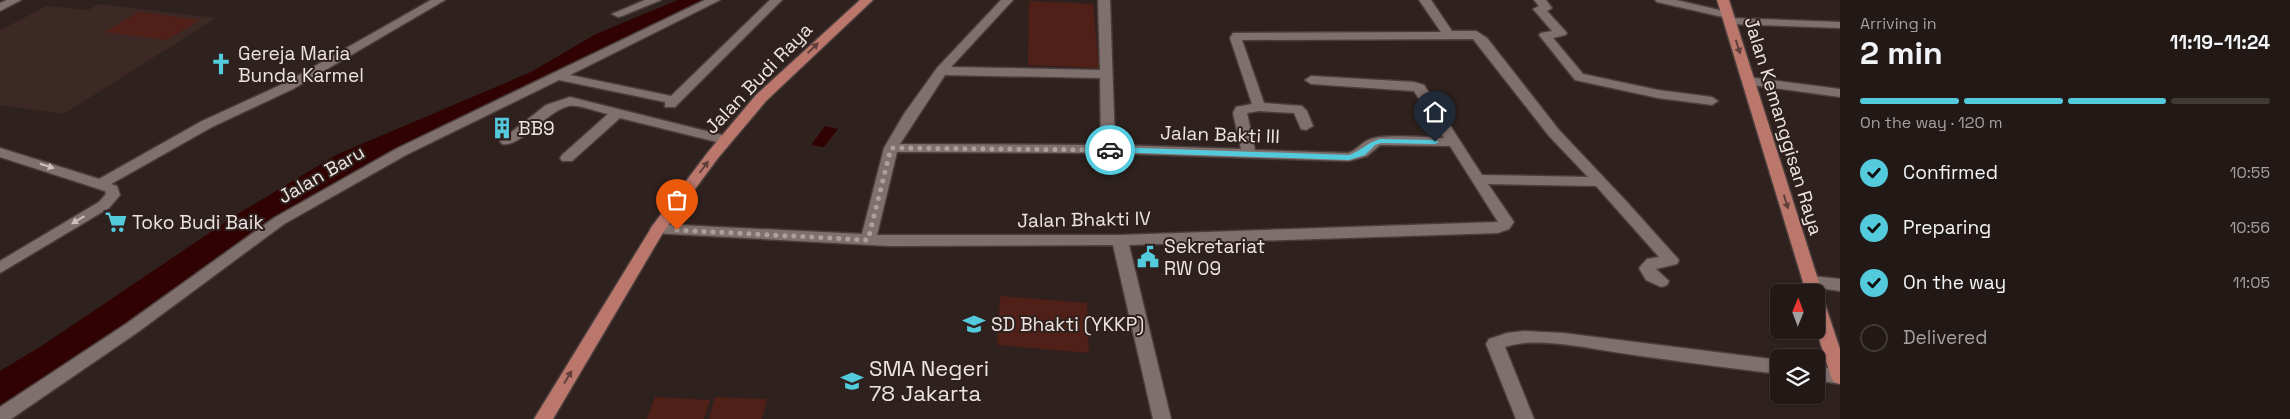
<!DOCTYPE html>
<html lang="en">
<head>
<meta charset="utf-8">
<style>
  body { margin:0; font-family:"Space Grotesk",sans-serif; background:#2a221f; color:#f1f3f6; height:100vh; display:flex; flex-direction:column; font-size:19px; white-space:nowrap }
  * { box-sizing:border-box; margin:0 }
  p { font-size:16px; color:#a2a0a1 }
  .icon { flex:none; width:28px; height:28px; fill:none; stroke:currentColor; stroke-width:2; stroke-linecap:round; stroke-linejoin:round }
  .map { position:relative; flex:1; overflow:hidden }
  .side { display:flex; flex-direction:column; background:#221916; width:450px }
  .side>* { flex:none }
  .needle { width:32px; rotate:1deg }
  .controls { position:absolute; left:1770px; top:284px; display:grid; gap:10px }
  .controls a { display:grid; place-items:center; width:55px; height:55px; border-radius:8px; background:#221916; box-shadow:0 1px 4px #0004,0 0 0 1px #3f3835; font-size:25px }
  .pin { position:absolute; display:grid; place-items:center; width:42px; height:42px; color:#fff; margin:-51px -21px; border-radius:50% 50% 50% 0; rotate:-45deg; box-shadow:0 0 5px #0007 }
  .pin .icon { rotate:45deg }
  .courier { position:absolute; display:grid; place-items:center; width:50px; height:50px; margin:-25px; border:4px solid #54cadd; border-radius:50%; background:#fff; color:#222; box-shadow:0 1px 6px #0007 }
  .overview em { font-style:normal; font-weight:600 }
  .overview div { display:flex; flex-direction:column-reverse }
  .overview { display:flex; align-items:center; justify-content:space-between; height:85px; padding:0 20px }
  h1 { font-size:32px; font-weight:600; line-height:38px }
  .bar { display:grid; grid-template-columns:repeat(4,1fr); gap:8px 5px; align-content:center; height:60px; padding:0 20px }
  .bar i { height:6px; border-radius:4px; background:#3f3835 }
  .bar .on { background:#54cadd }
  .bar p { grid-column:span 4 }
  ol { padding:0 20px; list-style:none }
  li { display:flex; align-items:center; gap:15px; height:55px }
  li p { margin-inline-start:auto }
  li .icon { padding:5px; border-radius:50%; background:#54cadd; color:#111; stroke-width:4 }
  li:last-child { color:#a2a0a1 }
  li i { width:28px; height:28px; border:2px solid #3f3835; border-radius:50% }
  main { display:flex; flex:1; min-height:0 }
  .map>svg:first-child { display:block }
</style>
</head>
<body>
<main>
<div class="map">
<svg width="1840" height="419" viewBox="0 0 1840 419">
  <rect width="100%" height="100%" fill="#2e211e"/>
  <path fill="#3c2824" d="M99 4 216 18 64 114 0 105V30L47 6 88 10Z"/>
  <g fill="#501f18">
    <path d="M1029 1 1093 4 1099 68 1028 65Z"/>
    <path d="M139 12 200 20 167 40 105 32Z"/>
    <path d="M1000 296 1087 303 1089 353 997 345Z"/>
    <path d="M655 397 710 400 704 419H647Z"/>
    <path d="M715 397 767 399 762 419H709Z"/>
  </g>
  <path fill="#300302" d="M825 126 838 129 824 147 811 145Z"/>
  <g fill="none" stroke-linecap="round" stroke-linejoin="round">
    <path fill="#300302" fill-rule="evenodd" d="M678 0H714L711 6 616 46 553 84 360 169 262 231 73 367 16 405 0 410V371L43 345 236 215 336 155 531 72 596 34Z"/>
    <g stroke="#4a3e3c" stroke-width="3">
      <g id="minor">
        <path d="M7 0H21L0 11V3Z"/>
        <path d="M431 0H445L293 89 212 127 111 184 117 186 120 195 109 208 0 273V261L99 202 106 194 105 191 0 157V148L99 179 202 121 285 83Z"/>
        <path d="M645 0H661L622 16 618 17 612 14Z"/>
        <path d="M705 0H720L570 75 671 96 770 0H782L675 107H665V102L559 80 406 155 284 224 138 332 11 419H0V407L126 324 274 218 396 149Z"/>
        <path d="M1001 0H1013L951 67 1100 70 1098 0H1110L1115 145 1241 149 1233 113 1236 107 1252 104 1230 38 1233 33 1441 32 1419 0H1431L1452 31H1476L1487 38 1559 130 1627 202 1679 260 1677 264 1656 269 1669 281 1667 285 1661 287 1646 280 1639 268 1647 259 1659 257 1596 186 1488 184 1514 222 1509 229 1498 233 1129 245 1171 419H1153L1113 245 890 246 653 233 650 229 653 225 658 224 862 234 884 148 904 114 937 68ZM1473 39 1549 136 1588 177 1482 175 1424 85 1414 82 1311 76 1305 80 1311 84 1414 91 1444 138C1427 138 1382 133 1368 140 1360 144 1357 150 1348 153L1255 150 1247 113 1259 111 1294 113 1301 129 1306 130 1313 126 1307 111 1302 106 1264 103 1242 40ZM945 75 1100 78 1101 145 900 144ZM1380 145 1450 146 1498 222 1120 235H877L897 152 1108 153 1349 161 1367 156Z"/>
        <path d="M1534 0H1546L1552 8 1547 11 1567 33 1565 35 1553 38 1583 74 1658 90 1712 97 1718 101 1712 105 1658 98 1575 80 1539 35 1541 33 1552 31 1533 9 1539 6Z"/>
        <path d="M1655 0H1676L1728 12 1734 15 1731 18 1840 22V28L1730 24 1724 21 1727 18 1657 2Z"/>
        <path d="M1748 77 1840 89V97L1744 84 1742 81Z"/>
        <path d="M570 97 730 137 732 140 725 144 620 118 572 161H562L560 158 562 155 608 114C597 112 580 104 569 106 548 110 520 148 502 144L500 141 546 105Z"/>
        <path d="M1811 276 1840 279V291L1805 286 1803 282 1805 278Z"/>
        <path d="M1524 331 1563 333 1779 360V374C1731 368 1682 362 1634 355 1600 351 1537 335 1505 347L1534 419H1516L1486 344 1489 339 1507 333Z"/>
        <path d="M1816 366 1840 370V384L1816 380Z"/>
      </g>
    </g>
    <g stroke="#4a3e3c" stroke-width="3">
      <g id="major">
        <path d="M860 0H873L766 101 718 158 664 231 553 419H534L653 225 708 152 756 95Z"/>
        <path d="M1717 0H1729L1822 292 1819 296 1824 301 1840 349V384L1834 382 1831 377 1816 329V292H1806Z"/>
      </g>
    </g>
    <use href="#minor" fill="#80706d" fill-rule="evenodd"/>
    <use href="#major" fill="#bb776c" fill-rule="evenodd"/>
  </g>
  <defs><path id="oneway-solid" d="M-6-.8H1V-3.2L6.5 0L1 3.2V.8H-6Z" transform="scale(1.25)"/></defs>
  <g fill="#5f3f39">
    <use href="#oneway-solid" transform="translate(1738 47) rotate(73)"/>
    <use href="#oneway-solid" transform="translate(813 48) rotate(-44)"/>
    <use href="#oneway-solid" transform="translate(704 167) rotate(-53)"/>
    <use href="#oneway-solid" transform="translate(1786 202) rotate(73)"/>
    <use href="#oneway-solid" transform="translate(568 377) rotate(-59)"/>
  </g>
  <g fill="#ccc1bf">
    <use href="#oneway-solid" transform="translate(47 166) rotate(18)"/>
    <use href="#oneway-solid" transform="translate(78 220) rotate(149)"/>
  </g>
  <path fill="#54cadd" d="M1380 139 1435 140 1439 142 1435 144 1381 143 1375 145 1365 155 1349 160 1110 152 1106 150 1110 147 1349 155C1361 151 1368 142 1380 139Z"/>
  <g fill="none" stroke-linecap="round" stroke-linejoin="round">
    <path stroke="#aaa09d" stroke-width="5" stroke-dasharray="0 9" d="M677 230 868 240 891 148 1110 150"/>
  </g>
  <defs>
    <g id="church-bare" transform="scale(1.725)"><path d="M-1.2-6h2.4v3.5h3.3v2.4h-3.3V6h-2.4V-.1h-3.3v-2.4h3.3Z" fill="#54cadd" stroke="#2e211e" stroke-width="2.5" paint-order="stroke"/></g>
    <g id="building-bare" transform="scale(1.725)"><path d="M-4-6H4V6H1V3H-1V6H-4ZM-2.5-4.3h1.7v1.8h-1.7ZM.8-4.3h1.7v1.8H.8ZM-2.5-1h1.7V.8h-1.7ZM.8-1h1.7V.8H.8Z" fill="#54cadd" stroke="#2e211e" stroke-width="2.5" paint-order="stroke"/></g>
    <g id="supermarket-bare" transform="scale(1.725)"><path d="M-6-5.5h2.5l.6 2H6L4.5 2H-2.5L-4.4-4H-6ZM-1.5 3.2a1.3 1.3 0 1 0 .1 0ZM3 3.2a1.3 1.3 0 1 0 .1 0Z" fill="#54cadd" stroke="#2e211e" stroke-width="2.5" paint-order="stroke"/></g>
    <g id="civic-bare" transform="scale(1.725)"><path d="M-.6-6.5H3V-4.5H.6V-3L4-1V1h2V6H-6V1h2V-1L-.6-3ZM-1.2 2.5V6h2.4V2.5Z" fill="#54cadd" stroke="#2e211e" stroke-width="2.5" paint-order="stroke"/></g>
    <g id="school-bare" transform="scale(1.725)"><path d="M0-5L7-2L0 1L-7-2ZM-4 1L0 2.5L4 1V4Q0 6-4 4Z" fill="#54cadd" stroke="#2e211e" stroke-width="2.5" paint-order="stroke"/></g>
  </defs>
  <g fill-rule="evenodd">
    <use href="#church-bare" x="221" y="64"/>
    <use href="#building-bare" x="502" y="128"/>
    <use href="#supermarket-bare" x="116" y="222"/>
    <use href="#civic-bare" x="1148" y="257"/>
    <use href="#school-bare" x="974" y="324"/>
    <use href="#school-bare" x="852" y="381"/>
  </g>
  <g text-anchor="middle" stroke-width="4" stroke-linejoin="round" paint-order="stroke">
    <g font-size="19" fill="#ede4e2" stroke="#2e211e" text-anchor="start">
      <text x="238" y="60">Gereja Maria<tspan x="238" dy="22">Bunda Karmel</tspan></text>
      <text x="518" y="135">BB9</text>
      <text x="132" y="229">Toko Budi Baik</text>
      <text x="1164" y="253">Sekretariat<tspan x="1164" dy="22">RW 09</tspan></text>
      <text x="991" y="331">SD Bhakti (YKKP)</text>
    </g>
    <g font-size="19" fill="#ede4e2" stroke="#2e211e">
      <text transform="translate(758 78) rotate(-46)" y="7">Jalan Budi Raya</text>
      <text transform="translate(1784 126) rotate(73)" y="7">Jalan Kemanggisan Raya</text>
      <text transform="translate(1220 134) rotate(2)" y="7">Jalan Bakti III</text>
      <text transform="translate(321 174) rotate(-30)" y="7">Jalan Baru</text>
      <text transform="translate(1084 219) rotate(-1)" y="7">Jalan Bhakti IV</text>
    </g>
    <g font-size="22" fill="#ede4e2" stroke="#2e211e" text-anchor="start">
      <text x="869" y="376">SMA Negeri<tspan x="869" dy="25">78 Jakarta</tspan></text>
    </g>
  </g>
</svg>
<div class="controls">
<a><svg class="needle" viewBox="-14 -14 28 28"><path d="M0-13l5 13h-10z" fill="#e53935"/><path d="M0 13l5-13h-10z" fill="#a2a0a1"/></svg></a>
<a><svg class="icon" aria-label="layers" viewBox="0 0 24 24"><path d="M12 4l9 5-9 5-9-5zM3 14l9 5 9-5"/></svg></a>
</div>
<div class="pin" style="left:677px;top:230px;background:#ea580c"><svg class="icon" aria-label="bag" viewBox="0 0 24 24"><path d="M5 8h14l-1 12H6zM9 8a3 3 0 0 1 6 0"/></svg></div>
<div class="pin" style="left:1435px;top:142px;background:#1f2937"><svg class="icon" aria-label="home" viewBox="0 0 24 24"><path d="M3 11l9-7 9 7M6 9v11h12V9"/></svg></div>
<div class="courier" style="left:1110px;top:150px"><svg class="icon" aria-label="car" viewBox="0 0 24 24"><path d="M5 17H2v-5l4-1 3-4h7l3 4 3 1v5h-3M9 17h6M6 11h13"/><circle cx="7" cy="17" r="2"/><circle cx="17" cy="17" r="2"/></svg></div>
</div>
<section class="side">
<div class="overview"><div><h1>2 min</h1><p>Arriving in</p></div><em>11:19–11:24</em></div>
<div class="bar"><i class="on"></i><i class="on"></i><i class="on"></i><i></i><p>On the way · 120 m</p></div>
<ol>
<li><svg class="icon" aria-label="check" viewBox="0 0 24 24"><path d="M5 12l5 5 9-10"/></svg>Confirmed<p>10:55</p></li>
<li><svg class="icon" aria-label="check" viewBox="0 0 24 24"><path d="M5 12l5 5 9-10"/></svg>Preparing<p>10:56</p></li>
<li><svg class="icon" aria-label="check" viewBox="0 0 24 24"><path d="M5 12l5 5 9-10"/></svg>On the way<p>11:05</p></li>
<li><i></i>Delivered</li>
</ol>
</section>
</main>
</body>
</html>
